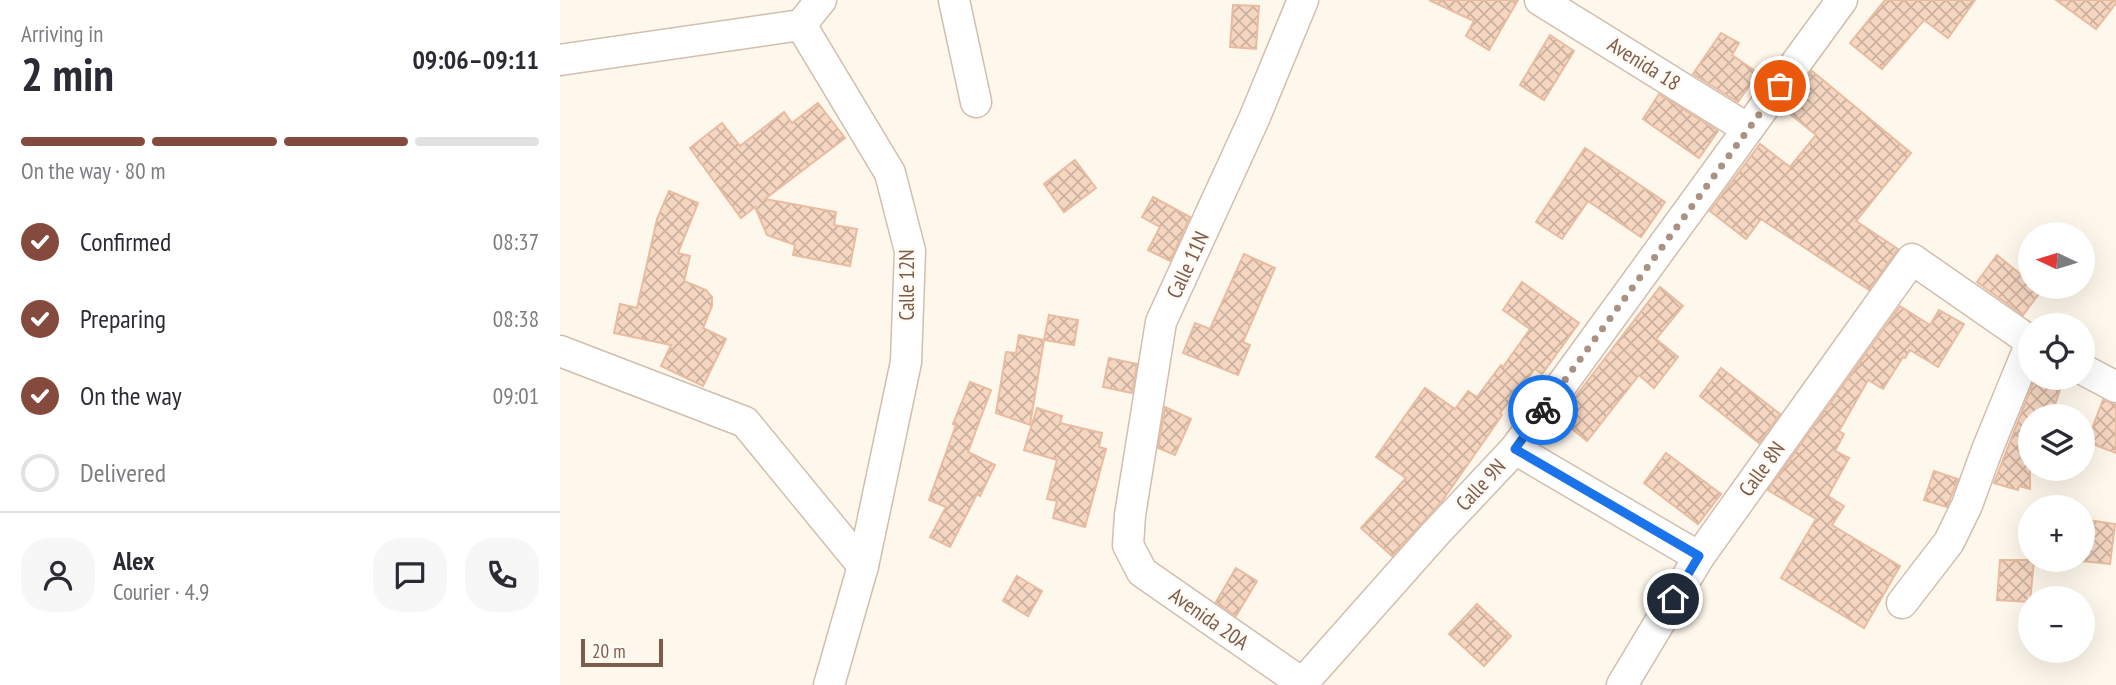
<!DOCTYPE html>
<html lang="en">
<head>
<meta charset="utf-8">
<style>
  body { margin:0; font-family:"PT Sans Narrow",sans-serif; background:#f7f7f7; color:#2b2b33; height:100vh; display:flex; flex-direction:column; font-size:26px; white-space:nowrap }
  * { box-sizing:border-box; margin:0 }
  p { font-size:23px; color:#7c7c81 }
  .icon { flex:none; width:38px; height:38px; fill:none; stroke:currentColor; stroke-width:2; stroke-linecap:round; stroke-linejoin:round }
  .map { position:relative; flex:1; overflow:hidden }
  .sheet { display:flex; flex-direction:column; background:#fff; width:560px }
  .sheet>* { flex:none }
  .needle { width:46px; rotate:274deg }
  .tools { position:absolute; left:1458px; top:222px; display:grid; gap:14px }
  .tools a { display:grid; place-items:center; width:77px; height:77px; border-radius:50%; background:#fff; box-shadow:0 7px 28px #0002; font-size:35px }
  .scale { position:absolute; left:21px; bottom:18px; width:82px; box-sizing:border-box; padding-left:7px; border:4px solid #7c5c4b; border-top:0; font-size:19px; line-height:24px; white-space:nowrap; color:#7c5c4b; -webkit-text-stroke:5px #fffaf3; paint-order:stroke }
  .pin { position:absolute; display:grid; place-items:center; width:60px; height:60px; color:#fff; margin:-30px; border:4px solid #fff; border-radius:50%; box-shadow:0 2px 7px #0007 }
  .courier { position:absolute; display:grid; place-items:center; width:70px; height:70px; margin:-35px; border:5px solid #1a73e8; border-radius:50%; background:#fff; color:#222; box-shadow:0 2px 9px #0007 }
  .summary em { font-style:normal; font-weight:600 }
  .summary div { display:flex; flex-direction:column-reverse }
  .summary { display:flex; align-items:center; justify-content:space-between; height:119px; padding:0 21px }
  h1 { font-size:46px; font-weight:600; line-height:52px }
  .bar { display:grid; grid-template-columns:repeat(4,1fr); gap:10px 7px; align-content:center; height:84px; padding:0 21px }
  .bar i { height:9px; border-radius:5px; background:#e1e1e2 }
  .bar .selected { background:#834a3d }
  .bar p { grid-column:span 4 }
  .line { display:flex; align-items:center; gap:18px; padding:0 21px; border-top:2px solid #e1e1e2 }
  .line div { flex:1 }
  .round { display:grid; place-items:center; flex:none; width:74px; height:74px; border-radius:28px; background:#f7f7f7 }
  ol { padding:0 21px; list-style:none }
  li { display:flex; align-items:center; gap:21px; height:77px }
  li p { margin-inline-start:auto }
  li .icon { padding:7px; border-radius:50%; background:#834a3d; color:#fff; stroke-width:4 }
  li:last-child { color:#7c7c81 }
  li i { width:38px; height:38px; border:4px solid #e1e1e2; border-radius:50% }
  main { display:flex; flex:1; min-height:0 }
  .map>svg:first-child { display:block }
</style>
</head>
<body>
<main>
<section class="sheet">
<div class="summary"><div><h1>2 min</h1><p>Arriving in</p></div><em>09:06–09:11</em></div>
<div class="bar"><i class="selected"></i><i class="selected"></i><i class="selected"></i><i></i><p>On the way · 80 m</p></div>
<ol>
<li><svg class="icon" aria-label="check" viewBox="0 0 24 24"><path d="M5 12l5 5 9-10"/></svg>Confirmed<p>08:37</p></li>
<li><svg class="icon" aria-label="check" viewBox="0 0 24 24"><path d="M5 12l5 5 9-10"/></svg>Preparing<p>08:38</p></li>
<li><svg class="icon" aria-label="check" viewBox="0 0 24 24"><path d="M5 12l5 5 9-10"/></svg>On the way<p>09:01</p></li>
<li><i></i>Delivered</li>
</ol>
<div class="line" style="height:126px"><a class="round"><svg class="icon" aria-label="person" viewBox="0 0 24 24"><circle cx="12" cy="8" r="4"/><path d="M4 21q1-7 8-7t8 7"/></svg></a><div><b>Alex</b><p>Courier · 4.9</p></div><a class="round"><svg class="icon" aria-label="chat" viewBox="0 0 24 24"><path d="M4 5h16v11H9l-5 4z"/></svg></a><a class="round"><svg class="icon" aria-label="phone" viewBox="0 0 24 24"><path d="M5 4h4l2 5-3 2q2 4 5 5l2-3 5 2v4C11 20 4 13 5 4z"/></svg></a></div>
</section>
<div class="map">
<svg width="1556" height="685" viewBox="0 0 1556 685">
  <defs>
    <pattern id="building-cross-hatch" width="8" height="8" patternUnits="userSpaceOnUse" patternTransform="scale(1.75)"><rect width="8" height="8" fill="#f5d6c1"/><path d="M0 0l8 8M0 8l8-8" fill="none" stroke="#cbb19f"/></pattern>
  </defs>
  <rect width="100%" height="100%" fill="#fef7eb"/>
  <g fill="url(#building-cross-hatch)" stroke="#e9bca0" stroke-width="2">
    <path d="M869 0H958L929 50 906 36 914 21Z"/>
    <path d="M1325 0H1415L1388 38 1364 20 1322 69 1290 43Z"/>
    <path d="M1496 0H1556V3L1536 29Z"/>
    <path d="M673 5 699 6 696 49 670 47Z"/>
    <path d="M1161 33 1179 43 1172 55 1198 73 1178 102 1133 74Z"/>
    <path d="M990 35 1014 51 984 100 960 85Z"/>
    <path d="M1252 71 1351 153 1296 221 1338 249 1309 290 1201 219 1186 239 1150 211 1200 144 1230 167 1256 135 1224 109Z"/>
    <path d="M1099 94 1158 131 1139 158 1083 119Z"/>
    <path d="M258 103 285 138 205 199 276 212 274 225 297 229 290 266 233 255 235 245 207 235 195 207 181 218 130 148 162 123 180 146 224 112 232 123Z"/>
    <path d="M1025 148 1105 202 1081 237 1028 201 1002 239 976 222Z"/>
    <path d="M515 160 536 188 504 212 484 184Z"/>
    <path d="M109 191 138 203 118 253 130 256 124 281 146 290 152 297V306L143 328 166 339 143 386 101 366 111 345 54 333 60 304 77 308 97 219Z"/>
    <path d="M593 197 630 217 610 261 588 250 600 227 582 217Z"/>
    <path d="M684 254 715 268 683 342 690 345 678 375 623 353 635 323 650 329Z"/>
    <path d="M1437 255 1470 282V287H1477L1481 291 1463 315 1417 282Z"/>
    <path d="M962 282 1019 323 982 374 975 369 940 413 942 415 882 501 832 556 801 528 846 478 816 457 865 388 895 409 908 391 917 397 941 365 943 367 970 329 943 310Z"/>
    <path d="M1100 287 1123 306 1096 339 1118 357 1094 388 1079 375 1027 441 999 418Z"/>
    <path d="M1340 306 1370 325 1379 310 1404 324 1378 367 1350 350 1345 358 1343 357 1323 389 1308 380 1279 431 1284 434 1275 451 1289 458 1268 496 1284 506 1272 525 1340 566 1304 628 1221 578 1256 519 1208 490Z"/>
    <path d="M489 315 518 320 514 345 484 340Z"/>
    <path d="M459 335 484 340 470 425 436 413 446 352 456 353Z"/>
    <path d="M549 358 577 364 572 393 543 387Z"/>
    <path d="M1161 368 1220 414 1199 443 1140 396Z"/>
    <path d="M1475 378H1492L1502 384 1491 416H1470V489L1459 486 1458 490 1434 483Z"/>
    <path d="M410 382 431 390 408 452 435 465 420 496 417 494 390 547 370 537 386 507 369 500 396 425 393 424Z"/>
    <path d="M1543 400 1556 404V453L1527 442Z"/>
    <path d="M605 407 631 419 615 455 598 448Z"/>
    <path d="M477 408 502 416 500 423 542 433 539 447 546 449 525 527 493 518 497 501 487 499 497 460 464 450Z"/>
    <path d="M1106 453 1161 494 1138 524 1084 483Z"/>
    <path d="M1374 471 1398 479 1387 507 1364 500Z"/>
    <path d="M1522 519 1555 524 1550 564 1522 561Z"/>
    <path d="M1440 560H1474L1470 602 1437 600Z"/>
    <path d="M676 568 697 581 676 616 656 602Z"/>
    <path d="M457 576 482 591 468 616 443 601Z"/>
    <path d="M917 604 951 636 924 666 889 634Z"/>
  </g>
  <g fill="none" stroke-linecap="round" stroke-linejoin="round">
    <g stroke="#d2beaf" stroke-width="33">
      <g id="street">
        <path d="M394 0 416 102"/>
        <path d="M980 0 1188 129"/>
        <path d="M241 25 330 173 350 251 346 362 303 566 269 685"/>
        <path d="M241 25 261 0"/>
        <path d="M0 60 241 25"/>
        <path d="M0 351 185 422 303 566"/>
        <path d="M1522 369 1556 387"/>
        <path d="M955 449 1139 557"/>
        <path d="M1342 603 1389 542 1407 505 1427 450 1470 345"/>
        <path d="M742 683 582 572 568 545 570 515 601 322 694 119 743 0"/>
        <path d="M741 685 875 534 955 449 1282 0"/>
        <path d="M1062 685 1139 557 1352 259 1470 341"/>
      </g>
    </g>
    <use href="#street" stroke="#fff" stroke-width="30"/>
  </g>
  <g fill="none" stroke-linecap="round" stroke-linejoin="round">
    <path stroke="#aa9283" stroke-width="7" stroke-dasharray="0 12.6" d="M983 410 1220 86"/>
    <path stroke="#1a73e8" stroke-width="9" d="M983 410 955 449 1139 556 1113 599"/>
  </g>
  <g text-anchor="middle" stroke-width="5" stroke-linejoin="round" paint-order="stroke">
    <g font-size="21" fill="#7c5c4b" stroke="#fffaf3">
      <text transform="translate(1084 64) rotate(32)" y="7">Avenida 18</text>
      <text transform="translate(628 265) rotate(-65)" y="7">Calle 11N</text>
      <text transform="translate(347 285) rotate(-90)" y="7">Calle 12N</text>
      <text transform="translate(1202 469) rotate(-54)" y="7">Calle 8N</text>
      <text transform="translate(921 485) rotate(-47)" y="7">Calle 9N</text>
      <text transform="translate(649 619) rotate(35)" y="7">Avenida 20A</text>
    </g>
  </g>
</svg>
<div class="tools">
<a><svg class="needle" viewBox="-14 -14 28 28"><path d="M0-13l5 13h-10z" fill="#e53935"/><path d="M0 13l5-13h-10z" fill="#7c7c81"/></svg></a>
<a><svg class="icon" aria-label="locate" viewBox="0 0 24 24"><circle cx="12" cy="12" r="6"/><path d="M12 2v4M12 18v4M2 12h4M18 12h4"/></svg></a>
<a><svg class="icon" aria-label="layers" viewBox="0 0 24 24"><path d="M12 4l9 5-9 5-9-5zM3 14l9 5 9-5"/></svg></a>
<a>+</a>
<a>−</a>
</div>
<div class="scale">20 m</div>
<div class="pin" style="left:1220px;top:86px;background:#ea580c"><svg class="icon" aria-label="bag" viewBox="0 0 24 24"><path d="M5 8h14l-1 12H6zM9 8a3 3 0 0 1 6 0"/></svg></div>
<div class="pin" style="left:1113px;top:599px;background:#1f2937"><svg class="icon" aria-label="home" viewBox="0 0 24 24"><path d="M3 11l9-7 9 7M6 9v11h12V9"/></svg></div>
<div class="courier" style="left:983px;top:410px"><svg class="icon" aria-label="bike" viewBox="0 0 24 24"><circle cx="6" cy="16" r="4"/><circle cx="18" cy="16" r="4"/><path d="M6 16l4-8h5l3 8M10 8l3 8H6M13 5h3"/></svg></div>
</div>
</main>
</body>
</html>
